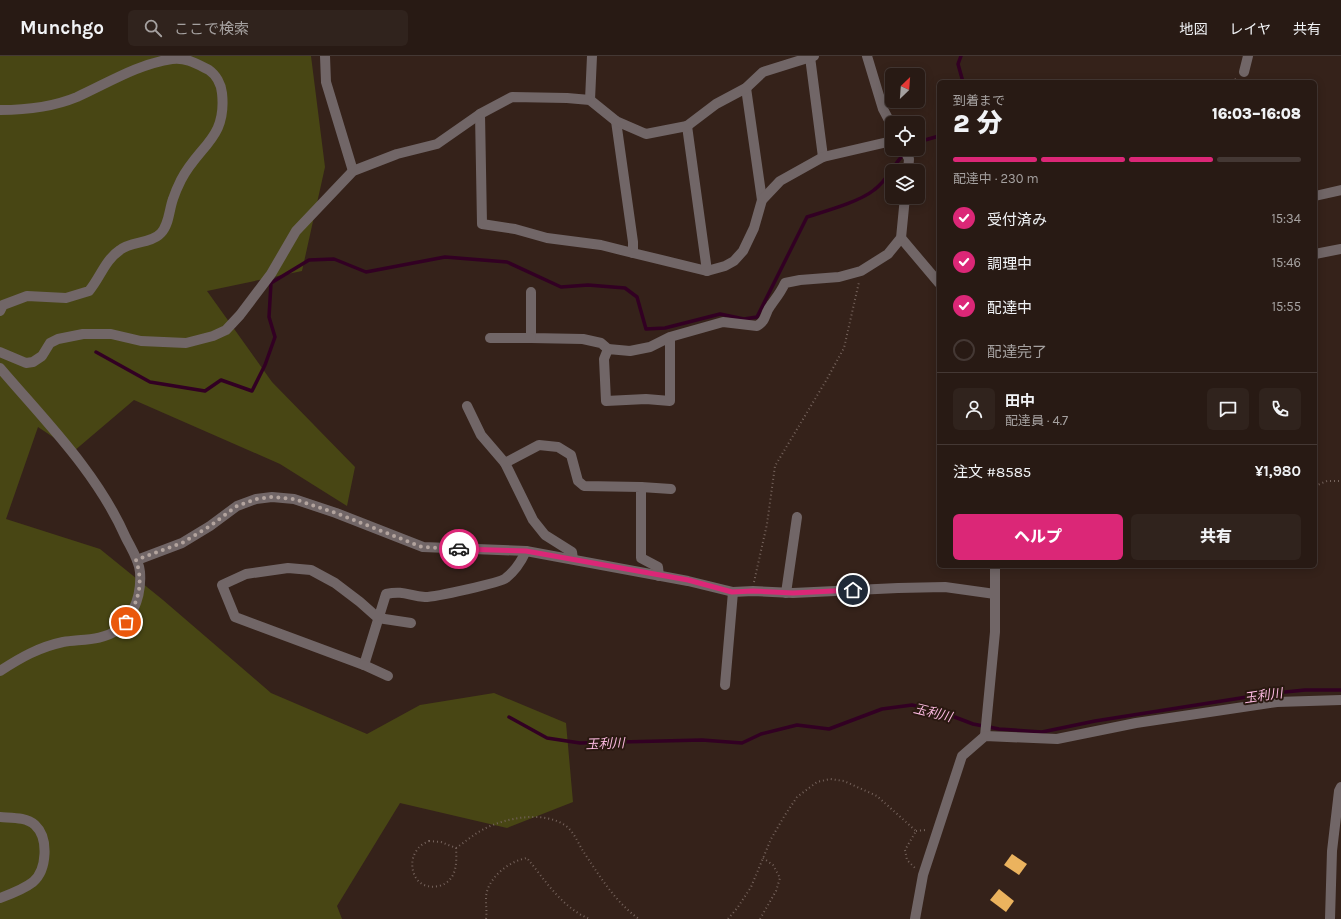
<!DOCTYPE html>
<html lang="ja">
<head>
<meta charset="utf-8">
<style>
  body { margin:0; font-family:Karla,"Noto Sans JP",sans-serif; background:#30231d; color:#f1f3f6; height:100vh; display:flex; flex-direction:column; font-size:15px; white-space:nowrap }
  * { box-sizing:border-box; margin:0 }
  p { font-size:13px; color:#a5a1a0 }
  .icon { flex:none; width:22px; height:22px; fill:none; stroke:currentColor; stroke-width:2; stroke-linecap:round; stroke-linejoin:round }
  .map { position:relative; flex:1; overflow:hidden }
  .side { position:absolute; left:937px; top:24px; width:380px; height:488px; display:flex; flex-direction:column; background:#281a14; border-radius:6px; box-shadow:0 2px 10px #0003,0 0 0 1px #443834 }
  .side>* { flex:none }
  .needle { width:26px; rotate:25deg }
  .buttons { position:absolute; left:885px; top:12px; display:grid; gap:8px }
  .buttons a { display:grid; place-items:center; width:40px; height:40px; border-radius:6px; background:#281a14; box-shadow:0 2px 10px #0003,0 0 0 1px #443834; font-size:20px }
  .pin { position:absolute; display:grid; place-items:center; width:34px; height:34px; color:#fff; margin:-17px; border:2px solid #fff; border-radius:50%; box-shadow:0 1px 4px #0007 }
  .courier { position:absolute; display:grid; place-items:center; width:40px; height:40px; margin:-20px; border:3px solid #db2777; border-radius:50%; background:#fff; color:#222; box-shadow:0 1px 5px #0007 }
  .summary em { font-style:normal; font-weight:800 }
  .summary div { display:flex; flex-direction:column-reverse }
  .summary { display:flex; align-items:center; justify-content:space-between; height:68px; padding:0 16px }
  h1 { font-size:26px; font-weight:800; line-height:30px }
  .bar { display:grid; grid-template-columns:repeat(4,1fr); gap:6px 4px; align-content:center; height:48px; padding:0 16px }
  .bar i { height:5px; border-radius:3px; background:#443834 }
  .bar .active { background:#db2777 }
  .bar p { grid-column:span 4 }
  .line { display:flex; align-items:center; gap:10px; padding:0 16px; border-top:1px solid #443834 }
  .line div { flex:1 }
  .round { display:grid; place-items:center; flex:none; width:42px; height:42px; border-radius:6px; background:#30231d }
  ol { padding:0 16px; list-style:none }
  li { display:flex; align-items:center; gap:12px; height:44px }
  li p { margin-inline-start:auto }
  li .icon { padding:4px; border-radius:50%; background:#db2777; color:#fff; stroke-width:4 }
  li:last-child { color:#a5a1a0 }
  li i { width:22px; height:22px; border:2px solid #443834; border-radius:50% }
  .action { display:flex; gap:8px; margin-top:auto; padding:8px 16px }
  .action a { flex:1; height:46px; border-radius:6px; background:#db2777; color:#fff; font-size:16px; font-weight:800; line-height:46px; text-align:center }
  .action a+a { background:#30231d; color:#f1f3f6 }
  header { display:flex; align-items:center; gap:24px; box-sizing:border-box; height:56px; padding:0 20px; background:#281a14; border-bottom:1px solid #443834 }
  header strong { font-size:19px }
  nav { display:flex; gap:22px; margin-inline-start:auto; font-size:14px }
  .search { width:280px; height:36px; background:#30231d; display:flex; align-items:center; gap:10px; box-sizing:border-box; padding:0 14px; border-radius:6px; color:#a5a1a0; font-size:15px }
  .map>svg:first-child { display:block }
</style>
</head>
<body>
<header>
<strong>Munchgo</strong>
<div class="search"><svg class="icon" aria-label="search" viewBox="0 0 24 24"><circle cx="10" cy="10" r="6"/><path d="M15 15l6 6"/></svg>ここで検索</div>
<nav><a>地図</a><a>レイヤ</a><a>共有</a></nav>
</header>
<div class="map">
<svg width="1341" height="863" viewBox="0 0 1341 863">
  <rect width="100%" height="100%" fill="#35221a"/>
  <path fill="#484614" d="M0 0H311L325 111 302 215 207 235 272 326 355 411 347 450 280 408 134 344 74 395 38 371 6 463 100 493 163 544 271 637 367 678 420 649 494 637 566 667 573 746 507 772 400 747 337 850 342 863H0Z"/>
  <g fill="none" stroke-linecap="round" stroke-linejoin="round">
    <g stroke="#320023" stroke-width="3.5">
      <path d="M961 0 958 8 963 26"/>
      <path d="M918 86 939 80"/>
      <path d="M96 296 150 326 205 335 221 324 252 335 265 309 275 281 269 261 271 227 309 204 334 203 366 216 445 201 507 206 561 231 588 229 625 232 637 241 646 273 665 272 720 258 744 263 757 261 807 161C826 155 859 146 874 134 888 124 893 109 904 98"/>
      <path d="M509 661 547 682 580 687 702 684 742 687 761 678 797 669 829 673 882 653 912 649 939 655 973 668 999 673 1042 676 1095 665 1266 638 1305 634H1341"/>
    </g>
  </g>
  <g fill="#ebb35e">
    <path d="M1012 798 1027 808 1019 819 1004 809Z"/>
    <path d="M999 833 1014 845 1006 856 990 844Z"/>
  </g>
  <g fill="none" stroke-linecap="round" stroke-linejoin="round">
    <g stroke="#75635c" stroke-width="2" stroke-dasharray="1 3" stroke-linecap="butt">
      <path d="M1232 26 1237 22"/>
      <path d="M1315 430 1327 425H1341"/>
      <path d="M754 526 767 468 775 410 827 323 844 292 859 226"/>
      <path d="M916 775 926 774"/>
      <path d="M429 785 441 786 456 792C457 807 457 825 439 830 434 831 429 831 424 829 411 823 409 804 417 794 420 789 425 787 429 785Z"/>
      <path d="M456 792C465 786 474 778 484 773 505 762 544 754 566 770 574 776 578 787 583 795 599 819 615 846 639 863"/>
      <path d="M486 863C487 856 486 851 486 844 485 824 508 805 527 802 544 823 563 853 590 863"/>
      <path d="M728 863 738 851 751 831 771 783 785 759 797 741 817 726 830 723 844 725 877 740 916 775 905 794 907 804 915 812"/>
      <path d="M760 863 776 835 780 822 773 809 763 802"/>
    </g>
    <g stroke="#716667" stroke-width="10">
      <path d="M325 0 326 26 353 115"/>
      <path d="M867 0 883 53 892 70"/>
      <path d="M810 1 823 101"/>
      <path d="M1244 16 1248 0"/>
      <path d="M746 32 762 144"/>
      <path d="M590 44 592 0"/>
      <path d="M0 54C26 54 53 51 77 41 108 27 138 8 172 3 186 1 197 8 209 14 216 19 221 28 222 37 227 83 199 89 181 124 178 130 175 137 173 143 169 154 169 169 161 177 151 188 131 185 120 194 105 204 100 222 89 235L66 242 27 240 3 249 0 255"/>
      <path d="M480 58 482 168 515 173 547 182 601 189 633 197"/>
      <path d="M616 65 633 186V197L707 215 725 210 734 205 743 195 754 172 762 144 780 125 823 101 892 85"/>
      <path d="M687 70 707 215"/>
      <path d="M904 93 909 103 908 115"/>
      <path d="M1315 140 1341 134"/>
      <path d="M901 182 939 227"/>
      <path d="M1315 198 1341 193"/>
      <path d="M531 236V282L583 283 601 287 608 293"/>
      <path d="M670 281V345L646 343 606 345 604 303 608 293 630 295 650 291 670 281 723 266 757 270C767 264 764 258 771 249 776 242 781 236 785 227L800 224 839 221 861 215 888 198 901 182 905 141"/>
      <path d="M490 282H531"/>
      <path d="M0 296 26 307 33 306 42 300 50 287 58 283 83 278H111L141 285 186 287 213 280 226 274 240 259 271 218 296 175 353 115 397 98 437 88 480 58 512 41 567 42 590 44 616 65 646 78 687 70 716 48 746 32 763 16 814 0"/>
      <path d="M0 312C46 366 97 416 126 482 131 492 139 504 140 516 141 529 139 542 133 554 129 561 126 569 119 573 102 585 82 583 63 586 39 591 20 602 0 615"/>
      <path d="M467 350 481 379 505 407"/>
      <path d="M641 431 671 433"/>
      <path d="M573 503 572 496 545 479 533 464 505 407 539 389 558 391 571 399 578 425 584 430 641 431V502L658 511 659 520"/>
      <path d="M137 504 182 487 210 470 237 450 256 443 272 441 294 443 336 457 423 491 526 495 688 525 733 536 753 535 793 537 898 532 945 531 995 538"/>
      <path d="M786 537 797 461"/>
      <path d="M411 567 378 562 360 546 335 527 311 514 288 512 246 518 222 529 235 561 364 609 386 538C404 534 409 540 425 541 435 541 500 527 506 522 515 515 521 506 526 495"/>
      <path d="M364 609 388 620"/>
      <path d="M725 629 733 536"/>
      <path d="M985 680 995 576V510"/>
      <path d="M0 761C12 762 26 761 35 769 49 782 47 814 33 826 24 833 11 838 0 842"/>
      <path d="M915 863 923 819 962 700 985 680 1057 683 1136 667 1277 646 1341 644"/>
      <path d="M1330 863 1332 795 1339 735 1341 731"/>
    </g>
  </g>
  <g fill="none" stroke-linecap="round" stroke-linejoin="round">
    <path stroke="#b2a39d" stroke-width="4" stroke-dasharray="0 7.2" d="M126 566C138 544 144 529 136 504L182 487 210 470 237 450 256 443 272 441 294 443 336 457 422 491 459 493"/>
    <path stroke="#db2777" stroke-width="5" d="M459 493 526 495 688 524 732 536 753 535 793 537 853 534"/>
  </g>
  <g text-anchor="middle" stroke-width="4" stroke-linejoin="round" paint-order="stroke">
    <g font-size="13" font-style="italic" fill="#fcbae1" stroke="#2a1911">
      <text transform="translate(1263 639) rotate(-8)" y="5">玉利川</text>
      <text transform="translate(933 656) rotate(14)" y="5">玉利川</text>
      <text transform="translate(605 687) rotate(-2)" y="5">玉利川</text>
    </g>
  </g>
</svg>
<div class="buttons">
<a><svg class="needle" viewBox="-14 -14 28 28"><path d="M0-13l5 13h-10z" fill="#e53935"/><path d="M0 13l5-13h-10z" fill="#a5a1a0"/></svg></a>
<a><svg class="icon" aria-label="locate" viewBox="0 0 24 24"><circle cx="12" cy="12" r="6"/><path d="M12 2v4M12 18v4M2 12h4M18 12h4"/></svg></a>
<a><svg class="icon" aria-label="layers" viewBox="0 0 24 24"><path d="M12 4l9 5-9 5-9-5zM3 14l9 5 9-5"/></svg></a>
</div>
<div class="pin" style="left:126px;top:566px;background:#ea580c"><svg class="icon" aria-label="bag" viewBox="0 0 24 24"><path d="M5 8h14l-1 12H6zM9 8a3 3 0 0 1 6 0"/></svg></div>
<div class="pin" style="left:853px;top:534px;background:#1f2937"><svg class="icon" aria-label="home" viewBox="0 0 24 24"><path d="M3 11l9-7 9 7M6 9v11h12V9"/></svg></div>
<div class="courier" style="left:459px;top:493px"><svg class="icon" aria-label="car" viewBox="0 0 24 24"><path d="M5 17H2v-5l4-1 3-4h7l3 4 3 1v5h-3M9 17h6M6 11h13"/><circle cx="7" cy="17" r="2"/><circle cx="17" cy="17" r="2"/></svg></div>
<section class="side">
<div class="summary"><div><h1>2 分</h1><p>到着まで</p></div><em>16:03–16:08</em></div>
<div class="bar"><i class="active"></i><i class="active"></i><i class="active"></i><i></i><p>配達中 · 230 m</p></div>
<ol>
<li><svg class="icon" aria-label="check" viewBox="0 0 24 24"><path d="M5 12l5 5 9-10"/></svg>受付済み<p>15:34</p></li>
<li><svg class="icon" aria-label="check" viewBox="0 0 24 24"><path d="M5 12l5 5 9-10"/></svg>調理中<p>15:46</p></li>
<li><svg class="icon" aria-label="check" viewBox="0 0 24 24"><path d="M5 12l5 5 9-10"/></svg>配達中<p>15:55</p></li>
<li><i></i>配達完了</li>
</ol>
<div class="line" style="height:72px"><a class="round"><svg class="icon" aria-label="person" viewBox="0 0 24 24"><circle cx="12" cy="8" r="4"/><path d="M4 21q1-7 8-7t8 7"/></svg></a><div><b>田中</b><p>配達員 · 4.7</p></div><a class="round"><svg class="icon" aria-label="chat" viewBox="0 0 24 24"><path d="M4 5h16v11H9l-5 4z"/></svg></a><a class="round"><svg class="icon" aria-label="phone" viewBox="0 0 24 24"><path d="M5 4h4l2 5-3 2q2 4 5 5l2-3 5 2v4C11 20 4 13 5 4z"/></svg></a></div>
<div class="line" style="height:52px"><div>注文 #8585</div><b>¥1,980</b></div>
<div class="action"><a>ヘルプ</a><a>共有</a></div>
</section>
</div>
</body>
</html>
